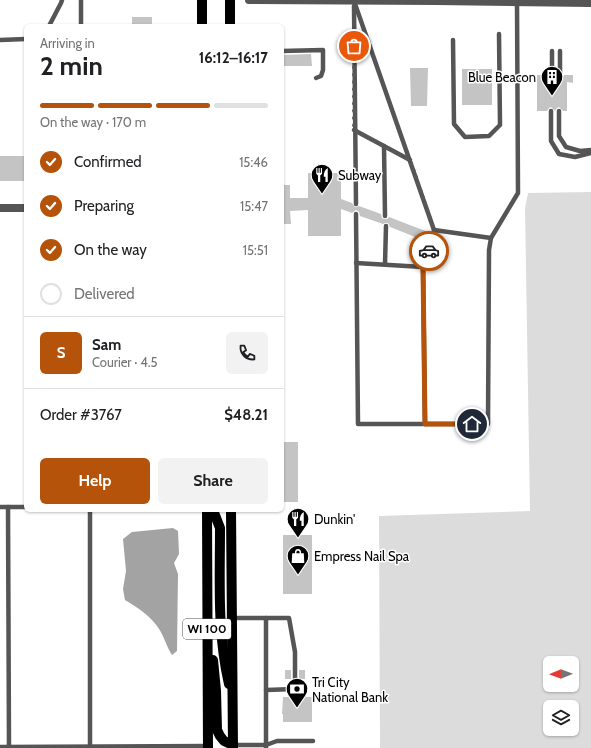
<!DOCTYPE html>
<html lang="en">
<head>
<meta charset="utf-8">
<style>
  body { margin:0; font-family:Cabin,sans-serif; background:#f2f2f2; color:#202124; height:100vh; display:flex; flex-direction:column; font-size:15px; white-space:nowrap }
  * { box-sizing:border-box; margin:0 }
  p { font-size:13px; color:#757577 }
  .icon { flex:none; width:22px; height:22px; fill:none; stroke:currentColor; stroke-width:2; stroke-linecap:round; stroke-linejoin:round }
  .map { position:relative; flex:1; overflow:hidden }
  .panel { position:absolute; left:24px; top:24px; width:260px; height:488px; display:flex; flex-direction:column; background:#fff; border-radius:6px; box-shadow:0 1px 3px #0004 }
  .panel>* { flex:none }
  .needle { width:26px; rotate:269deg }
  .fabs { position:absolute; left:543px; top:656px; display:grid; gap:8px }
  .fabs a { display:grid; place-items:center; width:36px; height:36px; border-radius:6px; background:#fff; box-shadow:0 1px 3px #0004; font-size:20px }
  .pin { position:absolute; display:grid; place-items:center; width:34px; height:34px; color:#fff; margin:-17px; border:2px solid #fff; border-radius:50%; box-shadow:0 1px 4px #0007 }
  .courier { position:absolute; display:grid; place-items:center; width:40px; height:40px; margin:-20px; border:3px solid #b45309; border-radius:50%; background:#fff; color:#222; box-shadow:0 1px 5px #0007 }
  .head em { font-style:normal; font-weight:700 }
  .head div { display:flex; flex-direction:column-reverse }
  .head { display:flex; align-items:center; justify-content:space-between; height:68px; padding:0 16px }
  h1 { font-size:26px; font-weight:700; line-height:30px }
  .bar { display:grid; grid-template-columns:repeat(4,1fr); gap:6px 4px; align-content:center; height:48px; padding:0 16px }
  .bar i { height:5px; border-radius:3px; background:#e0e0e0 }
  .bar .on { background:#b45309 }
  .bar p { grid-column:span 4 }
  .line { display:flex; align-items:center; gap:10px; padding:0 16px; border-top:1px solid #e0e0e0 }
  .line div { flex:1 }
  .round { display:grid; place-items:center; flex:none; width:42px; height:42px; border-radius:6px; background:#f2f2f2 }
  ol { padding:0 16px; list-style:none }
  li { display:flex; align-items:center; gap:12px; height:44px }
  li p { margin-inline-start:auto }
  li .icon { padding:4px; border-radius:50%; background:#b45309; color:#fff; stroke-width:4 }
  li:last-child { color:#757577 }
  li i { width:22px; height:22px; border:2px solid #e0e0e0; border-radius:50% }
  .action { display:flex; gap:8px; margin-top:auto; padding:8px 16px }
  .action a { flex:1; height:46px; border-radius:6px; background:#b45309; color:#fff; font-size:16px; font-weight:700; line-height:46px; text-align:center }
  .action a+a { background:#f2f2f2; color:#202124 }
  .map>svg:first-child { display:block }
</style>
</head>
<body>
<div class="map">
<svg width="591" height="748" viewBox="0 0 591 748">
  <rect width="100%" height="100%" fill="#fff"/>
  <path fill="#dcdcdc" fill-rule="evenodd" d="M591 192V748H380L379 516 530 511 525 208 528 193ZM550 663H572V685H550ZM550 707H572V729H550Z"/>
  <path fill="#a3a3a3" d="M173 528 178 531 179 554 174 563 178 574 177 651 172 655C166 646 164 635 157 626 149 615 137 607 125 600L123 589 126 571 123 539 132 532Z"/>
  <g fill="#c4c4c4">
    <rect x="132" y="17" width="20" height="9"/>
    <path d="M311 54 312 66H282V55Z"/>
    <path d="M410 68H428L427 106H411Z"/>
    <rect x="462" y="69" width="30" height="36"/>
    <path d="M537 75H548L552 79 554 78 556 75 560 79 562 78 564 75H573V83L567 82V111H563L559 107 557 108 555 111 551 107 549 108 547 111H537Z"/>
    <rect x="0" y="156" width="26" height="25"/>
    <path d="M308 173H341V199L352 203 355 207 359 206 381 214 382 218 384 219H387L389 217 428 232V242L390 227 388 223H385L383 224 360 216 359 212 356 210 352 213 341 209V236H308V210L290 211 291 224H282V185H290V198H308Z"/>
    <rect x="282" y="442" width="16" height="60"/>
    <rect x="283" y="535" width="29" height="59"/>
    <rect x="285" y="670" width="6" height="9"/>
    <rect x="299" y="670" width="6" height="9"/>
    <path d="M292 695H306V697H312V722H283V714H282L283 697H292Z"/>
  </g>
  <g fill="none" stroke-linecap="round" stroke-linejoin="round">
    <g stroke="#555" stroke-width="4.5">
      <path d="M354 1 434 230 433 239 423 267 425 424"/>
      <path d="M354 6 356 204"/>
      <path d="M49 26 61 3 62 0"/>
      <path d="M81 26V0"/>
      <path d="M0 40 26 39"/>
      <path d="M453 40 454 124 465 137 489 136 500 125 499 34"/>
      <path d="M282 51 323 50V70L321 76 316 78"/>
      <path d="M552 75V51"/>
      <path d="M560 75V51"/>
      <path d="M551 111V141L559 154 575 157 591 153"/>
      <path d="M559 111V136L566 147 580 151 591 150"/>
      <path d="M354 130 410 160"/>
      <path d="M384 146 385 216"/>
      <path d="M356 214 358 424H488L489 250 491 238 518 193 517 2"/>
      <path d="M434 230 491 238"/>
      <path d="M356 263 423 267"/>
      <path d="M385 264 386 226"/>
      <path d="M0 507H26"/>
      <path d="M8 507 9 747"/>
      <path d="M90 510V747"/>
      <path d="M232 618H289L295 652V689L266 690"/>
      <path d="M233 745H266L277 741H313"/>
      <path d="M0 747 208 746"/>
      <path d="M266 748V618"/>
    </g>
    <g stroke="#555" stroke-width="8">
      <path d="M249 0 436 1 591 3"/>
      <path d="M0 208H26"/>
    </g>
    <g stroke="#000" stroke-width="10">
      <path d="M202 0V26"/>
      <path d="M230 0V26"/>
      <path d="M207 510 208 748"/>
      <path d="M210 510 215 515 220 528C220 580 217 633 229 684"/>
      <path d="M231 510 233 748"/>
      <path d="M213 660 216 691 217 730 220 736 224 741 233 745"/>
    </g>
  </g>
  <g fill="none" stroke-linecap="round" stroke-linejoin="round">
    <path stroke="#595959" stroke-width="4" stroke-dasharray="0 7.2" d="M354 46V130L410 160 434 230 433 239 429 251"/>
    <path stroke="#b45309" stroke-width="5" d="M429 251 423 267 425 424H472"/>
  </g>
  <defs>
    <g id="building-pin" transform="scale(1.15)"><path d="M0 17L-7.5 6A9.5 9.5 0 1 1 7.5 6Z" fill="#000" stroke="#fff"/><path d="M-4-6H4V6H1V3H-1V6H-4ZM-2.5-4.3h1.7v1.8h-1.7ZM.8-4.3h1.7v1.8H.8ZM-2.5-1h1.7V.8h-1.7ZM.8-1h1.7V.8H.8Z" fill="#fff"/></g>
    <g id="restaurant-pin" transform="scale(1.15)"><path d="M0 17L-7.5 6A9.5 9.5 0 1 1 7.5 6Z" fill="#000" stroke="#fff"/><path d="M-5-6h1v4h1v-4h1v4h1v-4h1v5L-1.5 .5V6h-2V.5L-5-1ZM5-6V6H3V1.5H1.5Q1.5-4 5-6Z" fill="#fff"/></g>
    <g id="shop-pin" transform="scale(1.15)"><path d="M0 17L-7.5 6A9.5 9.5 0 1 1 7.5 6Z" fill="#000" stroke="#fff"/><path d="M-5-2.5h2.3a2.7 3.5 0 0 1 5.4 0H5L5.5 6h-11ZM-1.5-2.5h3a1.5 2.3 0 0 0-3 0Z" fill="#fff"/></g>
    <g id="bank-pin" transform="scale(1.15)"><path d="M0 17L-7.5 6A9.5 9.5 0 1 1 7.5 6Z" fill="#000" stroke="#fff"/><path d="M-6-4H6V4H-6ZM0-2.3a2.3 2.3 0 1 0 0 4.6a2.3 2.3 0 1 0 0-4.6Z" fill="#fff"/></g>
  </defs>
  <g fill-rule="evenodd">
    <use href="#building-pin" x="552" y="77"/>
    <use href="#restaurant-pin" x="322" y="175"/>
    <use href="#restaurant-pin" x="298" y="519"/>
    <use href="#shop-pin" x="298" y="556"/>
    <use href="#bank-pin" x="297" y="689"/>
  </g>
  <g text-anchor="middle" stroke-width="3" stroke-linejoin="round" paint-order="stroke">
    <rect fill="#fff" stroke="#4c4c4c" stroke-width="1" x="183" y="619" width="48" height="20" rx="3"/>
    <g font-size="12" font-weight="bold" fill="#000">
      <text x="207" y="633">WI 100</text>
    </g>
    <g font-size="13" fill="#000" stroke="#fff" text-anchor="start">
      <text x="536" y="82" text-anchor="end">Blue Beacon</text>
      <text x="338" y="180">Subway</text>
      <text x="314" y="524">Dunkin'</text>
      <text x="314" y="561">Empress Nail Spa</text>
      <text x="312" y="687">Tri City<tspan x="312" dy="15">National Bank</tspan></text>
    </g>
  </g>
</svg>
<div class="fabs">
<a><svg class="needle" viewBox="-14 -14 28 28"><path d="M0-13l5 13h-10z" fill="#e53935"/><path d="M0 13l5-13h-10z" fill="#757577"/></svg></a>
<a><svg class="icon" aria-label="layers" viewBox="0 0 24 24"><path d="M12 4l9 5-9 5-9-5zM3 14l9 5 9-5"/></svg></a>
</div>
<div class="pin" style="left:354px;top:46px;background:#ea580c"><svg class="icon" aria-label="bag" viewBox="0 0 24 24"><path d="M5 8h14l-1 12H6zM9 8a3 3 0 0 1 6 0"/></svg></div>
<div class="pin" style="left:472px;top:424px;background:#1f2937"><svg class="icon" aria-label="home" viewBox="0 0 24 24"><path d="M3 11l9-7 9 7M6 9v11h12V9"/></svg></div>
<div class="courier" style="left:429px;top:251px"><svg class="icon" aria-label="car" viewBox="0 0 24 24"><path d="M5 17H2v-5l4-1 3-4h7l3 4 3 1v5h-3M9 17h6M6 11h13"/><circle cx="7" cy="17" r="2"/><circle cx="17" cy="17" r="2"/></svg></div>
<section class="panel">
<div class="head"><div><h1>2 min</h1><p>Arriving in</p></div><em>16:12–16:17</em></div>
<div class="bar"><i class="on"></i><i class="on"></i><i class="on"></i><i></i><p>On the way · 170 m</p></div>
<ol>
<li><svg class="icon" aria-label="check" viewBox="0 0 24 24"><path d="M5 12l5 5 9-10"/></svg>Confirmed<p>15:46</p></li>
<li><svg class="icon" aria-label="check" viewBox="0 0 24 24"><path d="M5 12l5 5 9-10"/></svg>Preparing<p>15:47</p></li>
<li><svg class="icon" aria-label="check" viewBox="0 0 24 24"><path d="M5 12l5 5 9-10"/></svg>On the way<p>15:51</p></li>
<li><i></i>Delivered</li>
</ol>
<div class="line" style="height:72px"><b class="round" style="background:#b45309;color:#fff">S</b><div><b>Sam</b><p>Courier · 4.5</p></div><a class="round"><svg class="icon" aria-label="phone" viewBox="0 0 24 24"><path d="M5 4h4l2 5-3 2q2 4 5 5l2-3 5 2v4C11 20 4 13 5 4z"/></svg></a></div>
<div class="line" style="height:52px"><div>Order #3767</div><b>$48.21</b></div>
<div class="action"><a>Help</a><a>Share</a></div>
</section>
</div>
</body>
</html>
